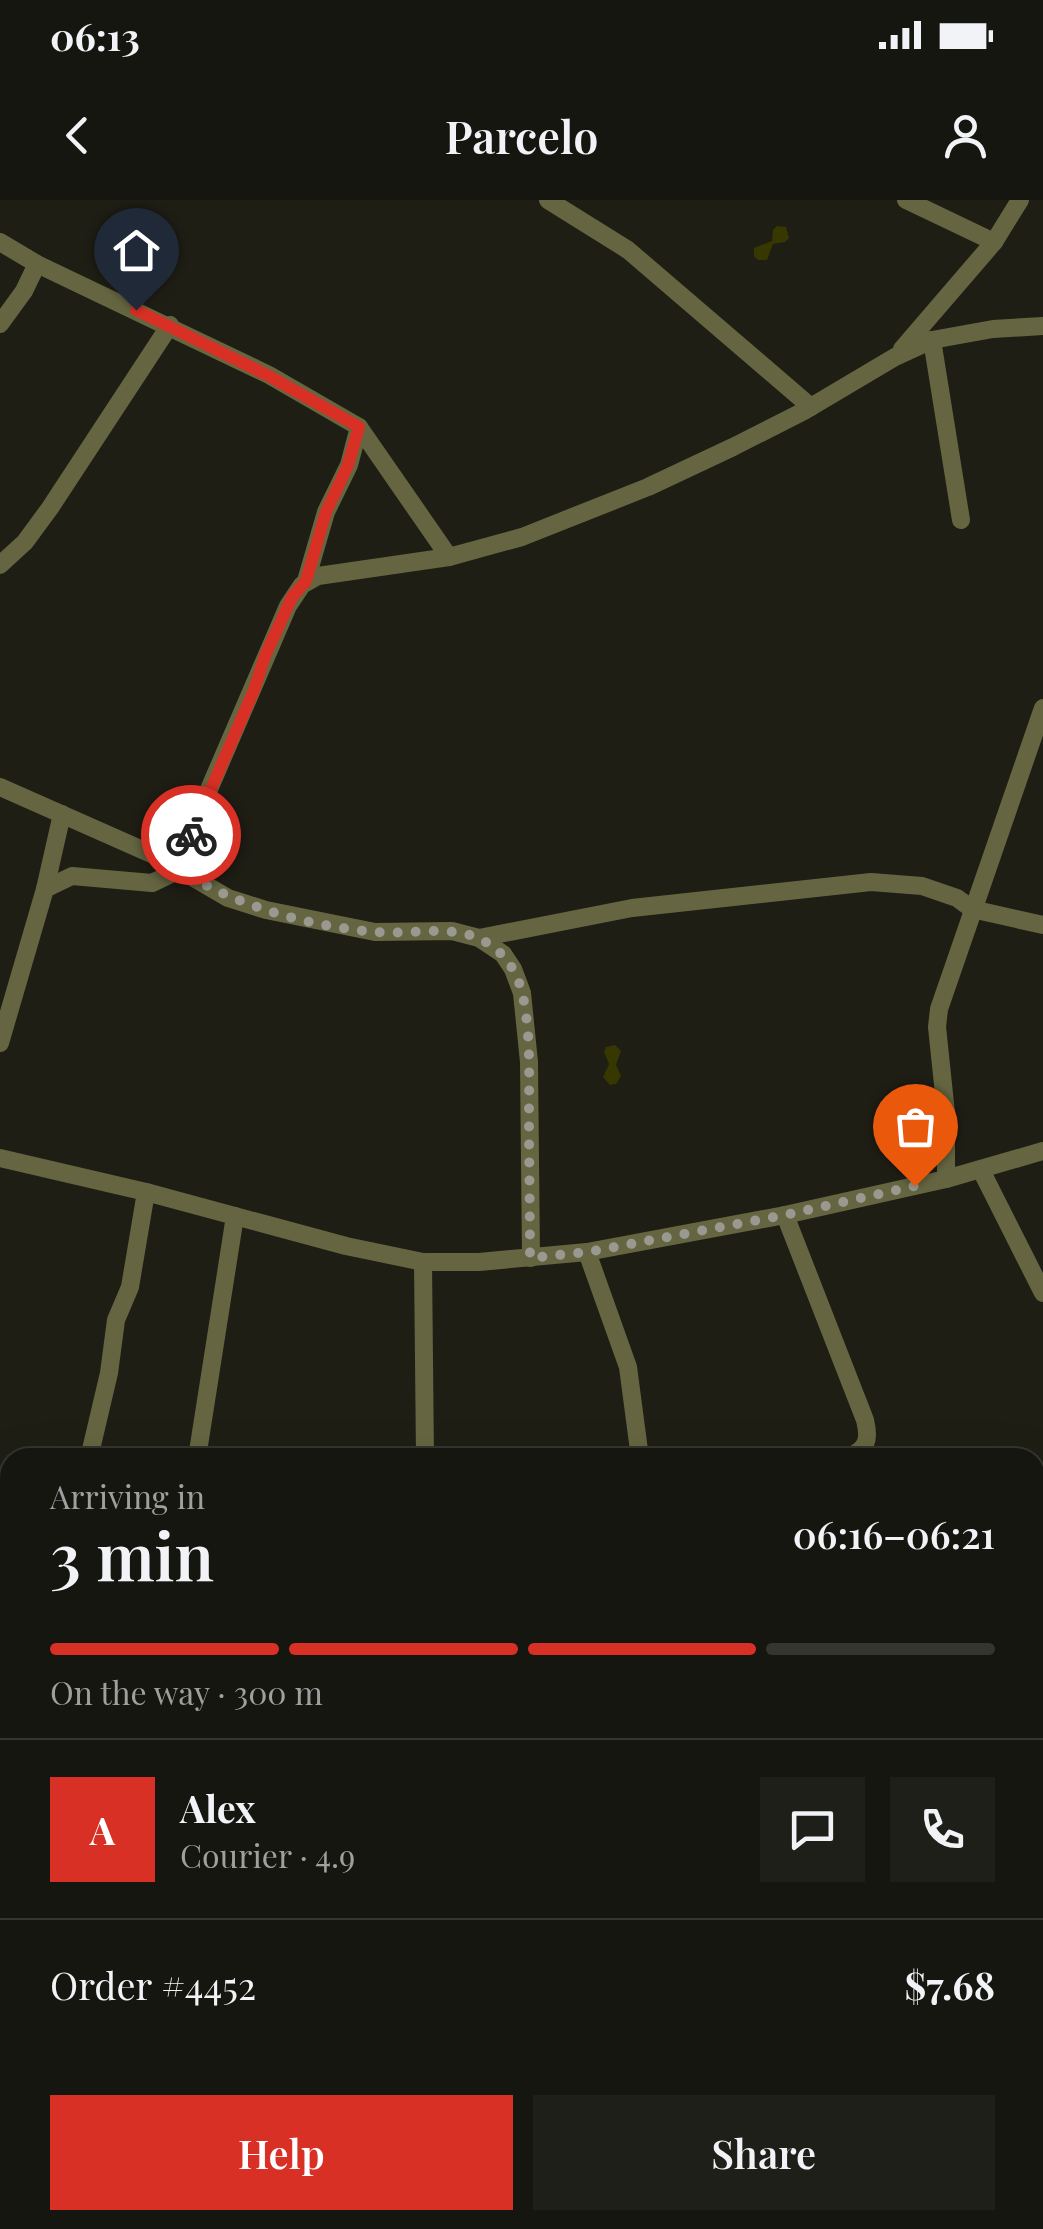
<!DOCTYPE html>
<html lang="en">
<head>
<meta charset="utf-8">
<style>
  body { margin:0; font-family:"Playfair Display",serif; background:#1f1f19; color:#f1f3f6; height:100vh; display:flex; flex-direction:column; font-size:38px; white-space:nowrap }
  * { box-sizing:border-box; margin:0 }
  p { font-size:32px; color:#9e9f9f }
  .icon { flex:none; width:55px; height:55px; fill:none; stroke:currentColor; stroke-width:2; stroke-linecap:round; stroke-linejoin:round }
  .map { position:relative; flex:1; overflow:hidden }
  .details { position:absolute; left:0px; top:1248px; width:1045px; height:782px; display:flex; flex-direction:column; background:#161610; border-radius:30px 30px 0 0; box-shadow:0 10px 40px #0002,0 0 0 2px #353530 }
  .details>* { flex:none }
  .pin { position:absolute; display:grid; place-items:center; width:85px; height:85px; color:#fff; margin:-102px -42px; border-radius:50% 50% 50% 0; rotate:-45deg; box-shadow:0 0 10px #0007 }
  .pin .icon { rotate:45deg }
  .courier { position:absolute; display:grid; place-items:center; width:100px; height:100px; margin:-50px; border:8px solid #d93025; border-radius:50%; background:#fff; color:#222; box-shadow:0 2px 12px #0007 }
  .head em { font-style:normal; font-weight:600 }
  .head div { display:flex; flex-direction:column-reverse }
  .head { display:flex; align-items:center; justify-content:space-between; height:170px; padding:0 50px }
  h1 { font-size:65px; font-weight:600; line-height:75px }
  .bar { display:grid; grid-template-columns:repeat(4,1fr); gap:15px 10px; align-content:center; height:120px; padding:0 50px }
  .bar i { height:12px; border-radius:8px; background:#353530 }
  .bar .selected { background:#d93025 }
  .bar p { grid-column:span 4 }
  .line { display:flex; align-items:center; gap:25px; padding:0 50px; border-top:2px solid #353530 }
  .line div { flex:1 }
  .round { display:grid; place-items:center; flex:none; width:105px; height:105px; border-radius:0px; background:#1f1f19 }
  .action { display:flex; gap:20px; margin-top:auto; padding:20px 50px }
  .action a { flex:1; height:115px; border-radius:0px; background:#d93025; color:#fff; font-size:40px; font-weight:600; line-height:115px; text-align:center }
  .action a+a { background:#1f1f19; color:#f1f3f6 }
  .status { display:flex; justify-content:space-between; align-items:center; height:70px; padding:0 50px; background:#161610; direction:ltr }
  .status svg { height:28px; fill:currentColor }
  header { display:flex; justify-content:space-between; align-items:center; height:130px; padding:0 50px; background:#161610; font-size:45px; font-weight:600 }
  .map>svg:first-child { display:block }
</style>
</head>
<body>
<div class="status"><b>06:13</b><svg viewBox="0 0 49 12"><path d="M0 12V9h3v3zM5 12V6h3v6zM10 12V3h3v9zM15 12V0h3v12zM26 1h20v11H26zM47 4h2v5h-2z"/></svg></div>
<header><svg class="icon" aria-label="back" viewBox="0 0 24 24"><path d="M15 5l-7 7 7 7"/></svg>Parcelo<svg class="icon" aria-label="person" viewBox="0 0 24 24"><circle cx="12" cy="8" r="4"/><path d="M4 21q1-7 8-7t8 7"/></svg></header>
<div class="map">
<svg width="1043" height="2029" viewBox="0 0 1043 2029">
  <rect width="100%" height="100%" fill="#1e1e15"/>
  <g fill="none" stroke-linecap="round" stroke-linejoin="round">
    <g stroke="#5b5b07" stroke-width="5">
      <path d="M125 2020 131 2029"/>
      <path d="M937 2020 944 2029"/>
      <path d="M0 2026 43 2029"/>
      <path d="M72 2029 96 2020"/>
      <path d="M291 2029 333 2020"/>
      <path d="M412 2029 414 2020"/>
      <path d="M541 2029 548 2020"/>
    </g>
  </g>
  <g fill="#373700">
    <path d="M777 26 786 27 789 38 785 42 773 44 767 60H758L754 56V48L772 41 773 30Z"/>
    <path d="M615 845 621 851 616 865 621 876 616 884 610 885 603 877 609 864 604 852 606 847Z"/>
  </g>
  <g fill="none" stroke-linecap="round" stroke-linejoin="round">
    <g stroke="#656641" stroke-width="18">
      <path d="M548 0 628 50 811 207"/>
      <path d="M906 0 994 42"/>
      <path d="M0 42 37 64 269 175 359 227 449 357"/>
      <path d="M0 124 24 91 37 64"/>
      <path d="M932 140 961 320"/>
      <path d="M902 149 994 42 1020 0"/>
      <path d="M0 365 25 342 50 308 170 125"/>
      <path d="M306 381 326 312 349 265 359 227"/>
      <path d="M0 587 156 656 228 698 266 710 375 732 452 731 479 738 503 754 513 769 522 793 529 862 531 1058"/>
      <path d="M45 689 72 676 152 683 173 673 288 406 302 385 318 376 449 357 522 337 648 287 733 247 804 211 895 157 932 140 993 129 1043 126"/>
      <path d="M479 738 632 708 871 682 922 686 957 698 972 709 1043 725"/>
      <path d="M0 843 45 689 62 614"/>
      <path d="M0 958 146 992 346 1046 423 1062H479L587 1052 785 1015 946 979 1043 951"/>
      <path d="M981 970 1043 1093"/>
      <path d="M946 979V913L937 827 939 809 1043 508"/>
      <path d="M785 1015 865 1220C870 1241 867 1248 848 1258"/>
      <path d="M587 1052 628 1167 640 1258"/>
      <path d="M423 1062 425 1258"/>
      <path d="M89 1258 109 1173 116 1120 130 1087 146 992"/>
      <path d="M197 1258 235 1016"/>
      <path d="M0 1440 10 1432"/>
    </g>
  </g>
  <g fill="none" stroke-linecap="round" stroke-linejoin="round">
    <path stroke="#999991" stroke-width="10" stroke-dasharray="0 18" d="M191 635 176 668C233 705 309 727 377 732 410 735 451 724 482 740 503 751 516 769 522 792 531 831 529 874 529 914 529 962 530 1010 530 1058L588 1052 785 1015 915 986"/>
    <path stroke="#d93025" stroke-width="12" d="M136 110 269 176 359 227 348 265 326 312 306 381 292 397 265 456 254 490 191 635"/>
  </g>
</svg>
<div class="pin" style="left:915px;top:986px;background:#ea580c"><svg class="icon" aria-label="bag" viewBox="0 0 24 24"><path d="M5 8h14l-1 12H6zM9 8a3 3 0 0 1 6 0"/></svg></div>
<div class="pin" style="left:136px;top:110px;background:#1f2937"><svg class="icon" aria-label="home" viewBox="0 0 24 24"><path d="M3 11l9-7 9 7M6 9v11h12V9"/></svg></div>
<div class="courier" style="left:191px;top:635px"><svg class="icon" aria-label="bike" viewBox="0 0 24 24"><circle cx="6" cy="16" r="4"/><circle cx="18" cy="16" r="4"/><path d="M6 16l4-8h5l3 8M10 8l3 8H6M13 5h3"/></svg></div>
<section class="details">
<div class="head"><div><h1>3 min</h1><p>Arriving in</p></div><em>06:16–06:21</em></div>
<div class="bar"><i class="selected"></i><i class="selected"></i><i class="selected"></i><i></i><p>On the way · 300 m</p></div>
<div class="line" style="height:180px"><b class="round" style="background:#d93025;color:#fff">A</b><div><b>Alex</b><p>Courier · 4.9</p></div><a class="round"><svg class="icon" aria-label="chat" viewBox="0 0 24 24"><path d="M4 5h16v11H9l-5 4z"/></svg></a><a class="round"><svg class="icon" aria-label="phone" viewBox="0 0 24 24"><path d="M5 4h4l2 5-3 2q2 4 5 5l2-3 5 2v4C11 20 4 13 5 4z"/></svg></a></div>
<div class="line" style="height:130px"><div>Order #4452</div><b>$7.68</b></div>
<div class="action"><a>Help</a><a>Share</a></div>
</section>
</div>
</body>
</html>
